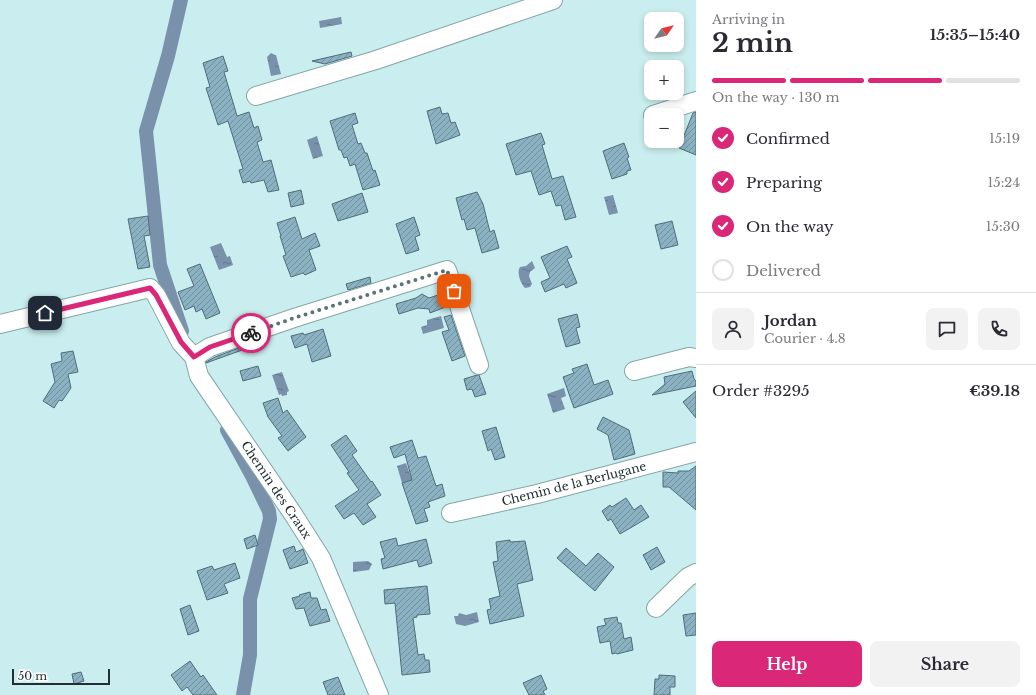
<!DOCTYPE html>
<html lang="en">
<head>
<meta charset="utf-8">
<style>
  body { margin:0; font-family:"Libre Baskerville",serif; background:#f2f2f3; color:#2b2b33; height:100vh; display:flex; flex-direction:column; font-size:15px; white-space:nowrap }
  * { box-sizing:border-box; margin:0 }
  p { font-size:13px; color:#7c7c81 }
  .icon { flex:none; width:22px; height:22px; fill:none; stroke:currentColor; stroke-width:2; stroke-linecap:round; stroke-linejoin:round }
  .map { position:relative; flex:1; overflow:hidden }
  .panel { display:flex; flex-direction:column; background:#fff; width:340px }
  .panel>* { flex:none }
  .needle { width:26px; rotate:56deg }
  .fabs { position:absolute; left:644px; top:12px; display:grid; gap:8px }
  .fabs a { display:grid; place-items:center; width:40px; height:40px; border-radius:8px; background:#fff; box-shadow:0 2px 6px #0003; font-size:20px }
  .scale { position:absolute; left:12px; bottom:10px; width:98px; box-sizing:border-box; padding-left:4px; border:2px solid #212f30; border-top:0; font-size:11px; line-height:14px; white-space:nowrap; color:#212f30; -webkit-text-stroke:3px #fff; paint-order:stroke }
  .pin { position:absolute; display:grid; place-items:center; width:34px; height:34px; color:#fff; margin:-17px; border-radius:8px; box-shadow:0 2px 6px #0006 }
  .courier { position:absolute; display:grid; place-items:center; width:40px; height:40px; margin:-20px; border:3px solid #db2777; border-radius:50%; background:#fff; color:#222; box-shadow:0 1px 5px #0007 }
  .overview em { font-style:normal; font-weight:700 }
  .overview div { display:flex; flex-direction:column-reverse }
  .overview { display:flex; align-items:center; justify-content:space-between; height:68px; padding:0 16px }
  h1 { font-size:26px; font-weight:700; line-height:30px }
  .bar { display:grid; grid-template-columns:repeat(4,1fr); gap:6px 4px; align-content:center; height:48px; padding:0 16px }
  .bar i { height:5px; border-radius:3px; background:#e1e1e2 }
  .bar .active { background:#db2777 }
  .bar p { grid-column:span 4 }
  .line { display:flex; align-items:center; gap:10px; padding:0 16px; border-top:1px solid #e1e1e2 }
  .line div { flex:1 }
  .round { display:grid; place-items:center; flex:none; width:42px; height:42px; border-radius:8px; background:#f2f2f3 }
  ol { padding:0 16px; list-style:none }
  li { display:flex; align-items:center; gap:12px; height:44px }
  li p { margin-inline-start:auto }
  li .icon { padding:4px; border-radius:50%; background:#db2777; color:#fff; stroke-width:4 }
  li:last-child { color:#7c7c81 }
  li i { width:22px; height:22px; border:2px solid #e1e1e2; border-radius:50% }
  .action { display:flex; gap:8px; margin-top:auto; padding:8px 16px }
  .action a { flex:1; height:46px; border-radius:8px; background:#db2777; color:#fff; font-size:16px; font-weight:700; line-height:46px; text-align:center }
  .action a+a { background:#f2f2f3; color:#2b2b33 }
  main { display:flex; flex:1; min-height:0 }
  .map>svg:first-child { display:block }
</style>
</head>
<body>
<main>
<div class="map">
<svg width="696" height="695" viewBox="0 0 696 695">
  <defs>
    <pattern id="water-ripples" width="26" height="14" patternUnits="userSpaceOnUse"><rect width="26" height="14" fill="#7991ab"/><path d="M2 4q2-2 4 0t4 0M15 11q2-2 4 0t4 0" fill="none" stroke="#63778c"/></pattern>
    <pattern id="building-hatch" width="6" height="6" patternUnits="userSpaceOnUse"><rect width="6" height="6" fill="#8bb2c3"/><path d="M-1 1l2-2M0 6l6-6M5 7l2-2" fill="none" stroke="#71919f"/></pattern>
  </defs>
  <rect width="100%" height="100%" fill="#caeeef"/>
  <g fill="url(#water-ripples)">
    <path d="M341 17 342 24 320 28 319 21Z"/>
    <path d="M271 53 275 55H276L281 74 271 76 267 57Z"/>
    <path d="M317 136 323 156 313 159 307 140Z"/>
    <path d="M613 195 618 213 609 215 604 197Z"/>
    <path d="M221 243 227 257 230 256 233 265 219 270 210 247Z"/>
    <path d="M532 261 535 268 530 272 529 276 532 284 530 287 525 288C521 284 516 272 520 267L526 266Z"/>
    <path d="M441 316 444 328 423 334 421 327 427 325V320Z"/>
    <path d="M282 372 289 391 287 392V395L282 396 281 394 279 395 272 375Z"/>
    <path d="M564 388 566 396 561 398 565 409 553 413 547 394Z"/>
    <path d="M406 463 412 480 402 483 397 466Z"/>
    <path d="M368 561 372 564 369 570 353 572V562Z"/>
    <path d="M477 612 479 622 465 626 456 624 454 616H458L459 613 466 615Z"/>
  </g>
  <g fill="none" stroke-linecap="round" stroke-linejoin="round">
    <g stroke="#7991ab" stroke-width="14">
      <path d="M181 0 168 56 146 131 160 265 182 331"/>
      <path d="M227 430 252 476 269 511 270 519 250 599V655L243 695"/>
    </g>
  </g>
  <g fill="url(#building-hatch)" stroke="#506c78">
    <path d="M351 52 352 56 325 64 312 61Z"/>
    <path d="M223 56 228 71 224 72 237 116 249 112 254 128 258 126 262 140 257 142 263 162 271 160 279 190 268 192 264 180 251 183 250 181 243 183 239 170 243 169 228 121 218 125 206 88 210 87 203 63Z"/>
    <path d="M440 107 442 114 448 113 451 123 455 122 460 135 436 144 427 111Z"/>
    <path d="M696 112V155L679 148 693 113Z"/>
    <path d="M355 113 358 123 352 125 358 144 361 143 365 153H367L373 171 375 170 380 185 363 190 355 164 350 166 347 157 344 158 341 150H339L330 121Z"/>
    <path d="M541 133 545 144 542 145 552 179 563 176 576 217 565 220 561 205 556 206 551 191 539 195 531 171 516 175 506 144Z"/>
    <path d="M624 143 629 157 627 158 631 170 627 171V174L612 179 603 151Z"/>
    <path d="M301 190 304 204 291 207 288 193Z"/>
    <path d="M477 192 483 204 490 232 494 230 499 248 482 253 475 228 467 230 464 219 462 220 456 198Z"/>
    <path d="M362 193 368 212 338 221 332 204Z"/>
    <path d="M148 216 150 235 144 236 150 267 138 269 128 219Z"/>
    <path d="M295 217 302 239 315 233 320 246 309 250 316 270 305 275 303 273 291 277 283 256 286 255 280 236H281L277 223Z"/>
    <path d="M414 217 420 235 415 237 419 250 406 254 396 224Z"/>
    <path d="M672 221 678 245 661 249 655 225Z"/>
    <path d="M567 246 572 257 567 259 577 283 566 288 564 284 545 292 541 282 550 278 541 257Z"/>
    <path d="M200 264 220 313 206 319 202 309 196 312 194 306 185 310 178 292 194 286 187 269Z"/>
    <path d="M370 277 371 283 348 290 346 284Z"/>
    <path d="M444 293 448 306 430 313 429 309 418 308 399 314 396 304 416 298 422 294 429 298Z"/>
    <path d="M577 314 580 327 576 328 580 343 566 347 558 319Z"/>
    <path d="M451 315 465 356 452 361 442 332 449 330 444 317Z"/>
    <path d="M323 329 331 356 312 362 307 344 295 348 291 336 303 333 304 335Z"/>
    <path d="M244 346 245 349 206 363V362L215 357Z"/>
    <path d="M73 351 78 372 68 374 71 388 62 401 59 400 54 408 43 401 55 382 51 364 62 361 61 353Z"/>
    <path d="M587 364 594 385 608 380 613 394 574 408 563 377 574 373 572 369Z"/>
    <path d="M258 366 261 376 243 381 240 371Z"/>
    <path d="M692 371 694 379 696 381V386L652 395 665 384 664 377Z"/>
    <path d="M477 375H479L486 394 475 397 472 389 467 390 464 379Z"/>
    <path d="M696 391V418L683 402Z"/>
    <path d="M278 398 283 413 287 410 306 437 288 451 278 438 282 436 268 417 263 403Z"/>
    <path d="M603 417 629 430 635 454 614 460 608 435 597 429Z"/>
    <path d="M496 427 505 457 495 460 491 449 488 451 482 431Z"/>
    <path d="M346 435 357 451 352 455 371 482 372 481 381 495 367 504 376 517 363 525 354 513 344 519 335 506 359 490 347 473 349 472 331 445Z"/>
    <path d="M412 440 418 458 426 456 436 486 442 484 445 496 428 502 430 507 424 509 428 521 416 524 402 483 412 480 405 454 394 458 390 447Z"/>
    <path d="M696 466V510L669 487H663V472L678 473V471H689Z"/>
    <path d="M626 498 634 510 641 505 649 517 620 534 611 519 608 521 602 511 610 505 612 507Z"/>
    <path d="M255 535 258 545 247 549 244 539Z"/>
    <path d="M396 538 398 546 426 539 432 563 419 567 417 560 383 569 381 559 385 558 380 542Z"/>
    <path d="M510 540V542L525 541 533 580 517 584 524 616 490 624 487 610 491 609 489 599 500 596 493 562 498 561 496 542Z"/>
    <path d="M294 546 296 552 303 549 308 563 290 569 283 550Z"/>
    <path d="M657 547 665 562 651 570 643 555Z"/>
    <path d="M566 548 586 566 598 553 614 567 595 591 557 558Z"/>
    <path d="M235 563 240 578 224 584 228 593 207 600 197 571 212 566 214 570Z"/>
    <path d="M427 586 430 614 417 615V617L413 618 418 655 424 654 425 660H429L430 672 402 675 395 603 385 604 384 590Z"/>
    <path d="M310 592 311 598H317L321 610 326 609 330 621 310 626 304 608 296 609 292 598 300 596 299 595Z"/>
    <path d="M190 605 199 631 188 635 180 609Z"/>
    <path d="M696 613V635L686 636 683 615Z"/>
    <path d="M617 617 618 623H621L624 639 631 637 633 650 617 654 616 653 612 654 610 641 600 643 597 627 606 625 604 619Z"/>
    <path d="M190 661 201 677 203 675 217 695H193L187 687 182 691 171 675Z"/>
    <path d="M81 672 84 681 74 684 72 674Z"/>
    <path d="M541 675 547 689 543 691 545 695H529L523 683Z"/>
    <path d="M659 675 675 676V687H670V695H654L655 679H659Z"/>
    <path d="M338 677 345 695H328L323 682Z"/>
  </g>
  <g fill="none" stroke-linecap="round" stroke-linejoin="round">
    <g stroke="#84a6a7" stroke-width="20">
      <g id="minor">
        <path d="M256 96 376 60 553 0"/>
        <path d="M653 115 696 101"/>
        <path d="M0 324 150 288 156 295 181 343 194 357 199 376 293 514 321 558 379 695"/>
        <path d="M194 357 210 347 294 318 447 270 479 365"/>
        <path d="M634 371 689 357 696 358"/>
        <path d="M451 513 537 494 696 452"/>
        <path d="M656 608 688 577 696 573"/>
      </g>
    </g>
    <use href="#minor" stroke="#fff" stroke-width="18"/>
  </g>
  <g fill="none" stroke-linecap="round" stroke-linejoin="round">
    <path stroke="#5c7273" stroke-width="4" stroke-dasharray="0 7.2" d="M251 333 294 318 447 270 454 291"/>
    <path stroke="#db2777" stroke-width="5" d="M45 313 150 288 156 295 181 342 194 357 210 347 251 333"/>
  </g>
  <g text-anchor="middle" stroke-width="3" stroke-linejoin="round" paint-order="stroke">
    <g font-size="12" fill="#212f30" stroke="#fff">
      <text transform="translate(574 484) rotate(-14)" y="4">Chemin de la Berlugane</text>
      <text transform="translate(276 490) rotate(56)" y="4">Chemin des Craux</text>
    </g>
  </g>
</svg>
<div class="fabs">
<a><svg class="needle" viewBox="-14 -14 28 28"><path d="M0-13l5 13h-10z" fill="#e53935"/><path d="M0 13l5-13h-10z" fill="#7c7c81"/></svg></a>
<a>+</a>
<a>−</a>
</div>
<div class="scale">50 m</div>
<div class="pin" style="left:454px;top:291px;background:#ea580c"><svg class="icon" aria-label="bag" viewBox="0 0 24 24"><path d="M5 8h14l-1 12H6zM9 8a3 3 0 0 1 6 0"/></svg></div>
<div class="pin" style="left:45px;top:313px;background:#1f2937"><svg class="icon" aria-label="home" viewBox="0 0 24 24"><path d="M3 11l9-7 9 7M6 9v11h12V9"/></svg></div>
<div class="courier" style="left:251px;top:333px"><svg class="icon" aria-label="bike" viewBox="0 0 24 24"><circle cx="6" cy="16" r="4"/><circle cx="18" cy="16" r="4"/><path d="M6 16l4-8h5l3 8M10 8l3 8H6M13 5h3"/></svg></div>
</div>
<section class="panel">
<div class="overview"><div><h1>2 min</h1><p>Arriving in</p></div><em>15:35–15:40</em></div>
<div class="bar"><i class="active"></i><i class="active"></i><i class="active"></i><i></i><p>On the way · 130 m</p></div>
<ol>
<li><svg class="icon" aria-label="check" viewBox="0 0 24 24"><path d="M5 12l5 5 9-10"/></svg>Confirmed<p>15:19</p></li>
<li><svg class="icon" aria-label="check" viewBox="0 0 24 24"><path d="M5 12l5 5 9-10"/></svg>Preparing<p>15:24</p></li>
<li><svg class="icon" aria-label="check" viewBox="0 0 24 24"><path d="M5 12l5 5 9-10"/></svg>On the way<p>15:30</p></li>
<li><i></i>Delivered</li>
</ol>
<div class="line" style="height:72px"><a class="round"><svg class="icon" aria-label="person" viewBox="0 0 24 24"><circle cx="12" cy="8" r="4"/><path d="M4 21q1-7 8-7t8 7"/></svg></a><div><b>Jordan</b><p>Courier · 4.8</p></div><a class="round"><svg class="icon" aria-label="chat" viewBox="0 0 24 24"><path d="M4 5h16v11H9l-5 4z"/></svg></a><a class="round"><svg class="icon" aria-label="phone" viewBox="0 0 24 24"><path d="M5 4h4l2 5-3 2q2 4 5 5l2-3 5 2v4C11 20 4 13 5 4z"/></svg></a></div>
<div class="line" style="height:52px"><div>Order #3295</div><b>€39.18</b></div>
<div class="action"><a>Help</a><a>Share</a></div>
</section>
</main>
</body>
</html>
